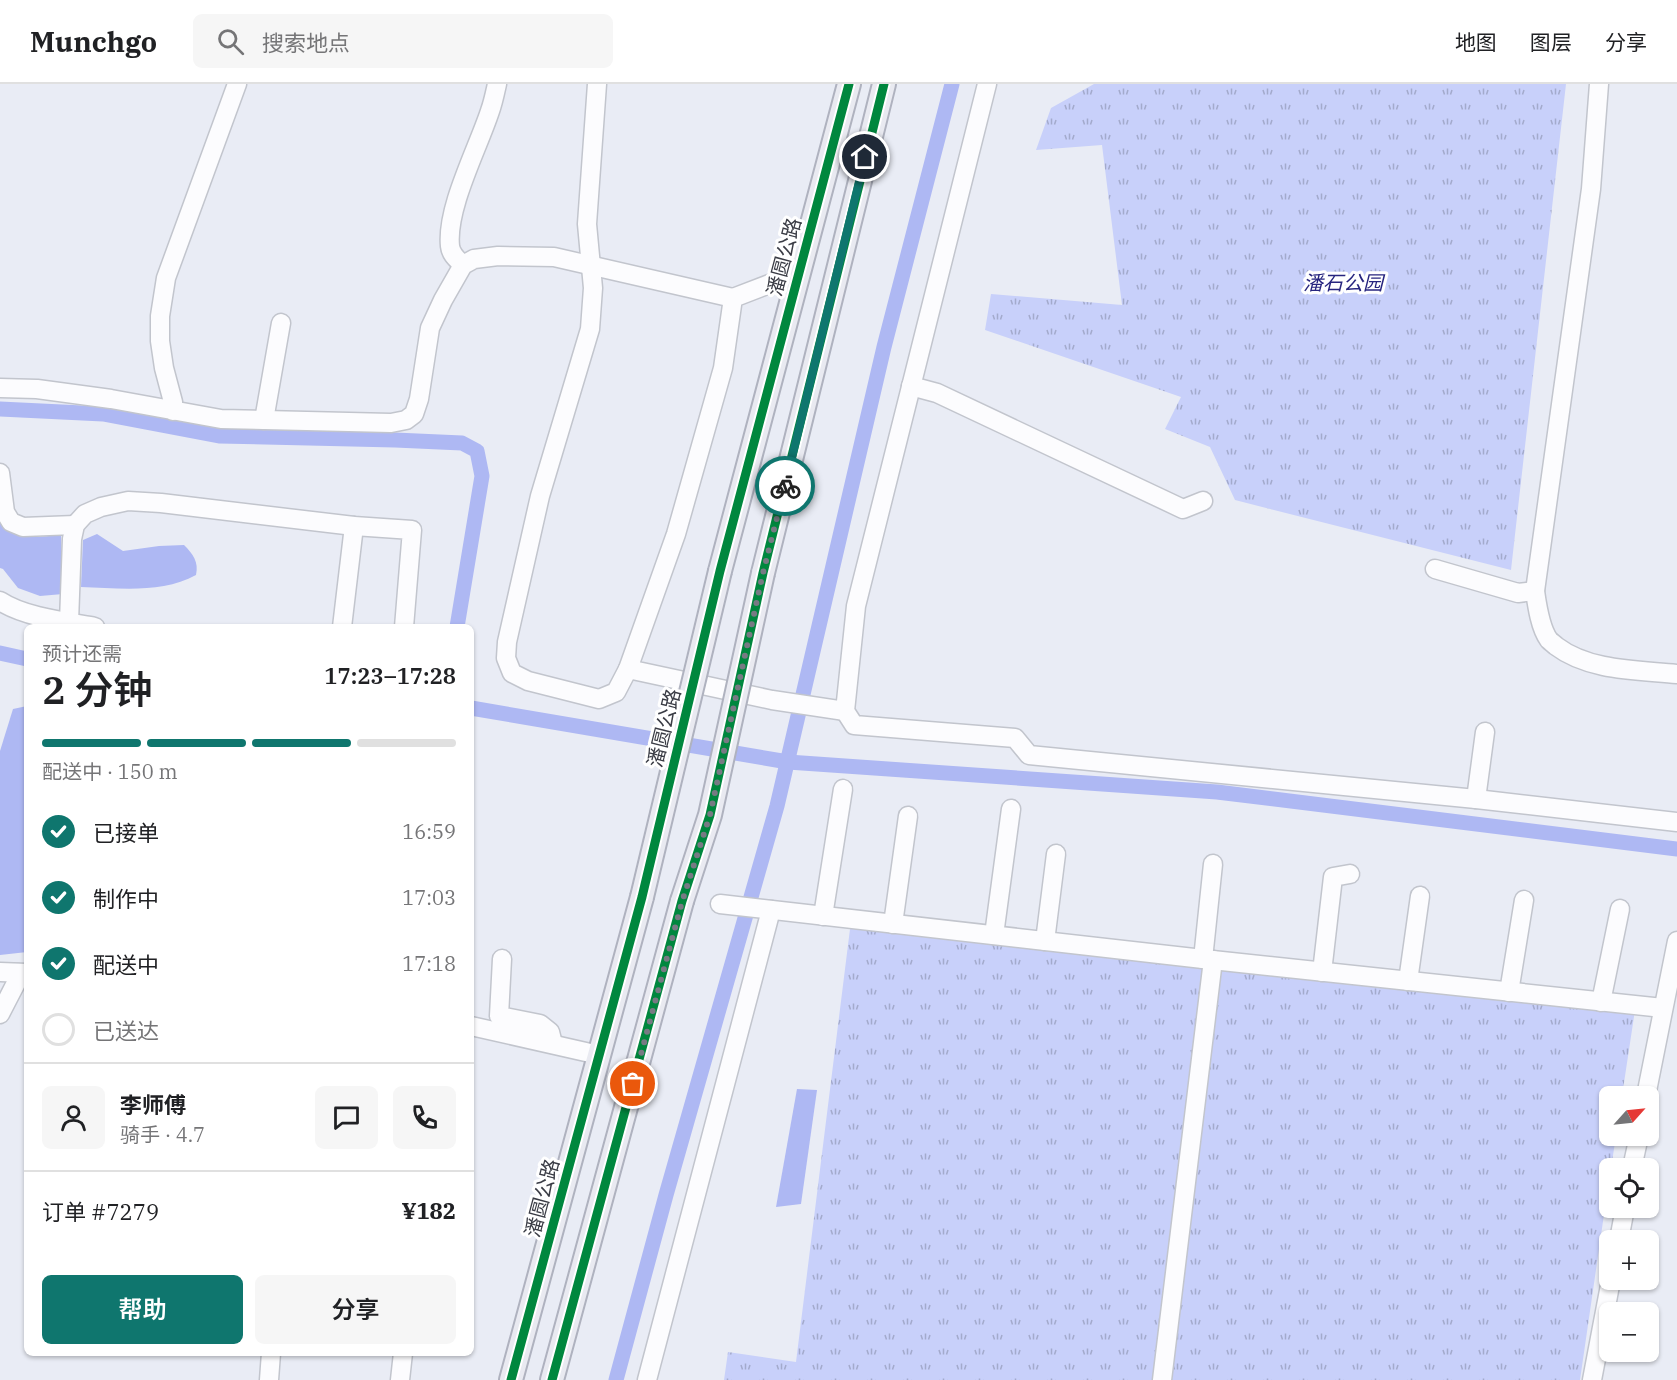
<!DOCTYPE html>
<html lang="zh">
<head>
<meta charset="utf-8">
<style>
  body { margin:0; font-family:"IBM Plex Serif","Noto Sans SC",serif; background:#f6f6f6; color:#202124; height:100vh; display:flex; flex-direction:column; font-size:22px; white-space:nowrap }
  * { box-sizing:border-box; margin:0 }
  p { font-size:20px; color:#757577 }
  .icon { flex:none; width:33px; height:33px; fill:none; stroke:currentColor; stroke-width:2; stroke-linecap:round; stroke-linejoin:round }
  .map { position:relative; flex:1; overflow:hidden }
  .panel { position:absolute; left:24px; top:540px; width:450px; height:732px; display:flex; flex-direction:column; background:#fff; border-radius:9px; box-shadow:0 2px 4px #0004 }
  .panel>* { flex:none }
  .needle { width:39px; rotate:63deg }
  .fabs { position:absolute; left:1599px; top:1002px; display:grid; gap:12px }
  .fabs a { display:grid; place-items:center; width:60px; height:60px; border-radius:9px; background:#fff; box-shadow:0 2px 4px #0004; font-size:30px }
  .pin { position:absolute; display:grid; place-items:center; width:51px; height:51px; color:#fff; margin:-26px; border:3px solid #fff; border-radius:50%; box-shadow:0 2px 6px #0007 }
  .courier { position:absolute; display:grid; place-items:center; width:60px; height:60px; margin:-30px; border:4px solid #0f766e; border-radius:50%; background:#fff; color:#222; box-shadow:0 2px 8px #0007 }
  .headline em { font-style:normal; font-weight:600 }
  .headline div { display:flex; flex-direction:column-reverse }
  .headline { display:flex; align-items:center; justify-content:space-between; height:102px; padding:0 18px }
  h1 { font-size:39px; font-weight:600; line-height:45px }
  .bar { display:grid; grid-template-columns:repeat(4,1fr); gap:9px 6px; align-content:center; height:72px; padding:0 18px }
  .bar i { height:8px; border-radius:4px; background:#e0e0e0 }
  .bar .on { background:#0f766e }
  .bar p { grid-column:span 4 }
  .line { display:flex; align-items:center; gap:15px; padding:0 18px; border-top:2px solid #e0e0e0 }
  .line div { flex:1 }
  .round { display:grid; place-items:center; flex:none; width:63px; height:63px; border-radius:9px; background:#f6f6f6 }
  ol { padding:0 18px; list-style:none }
  li { display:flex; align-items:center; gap:18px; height:66px }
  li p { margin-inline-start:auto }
  li .icon { padding:6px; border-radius:50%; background:#0f766e; color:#fff; stroke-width:4 }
  li:last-child { color:#757577 }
  li i { width:33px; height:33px; border:3px solid #e0e0e0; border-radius:50% }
  .cta { display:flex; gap:12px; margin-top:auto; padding:12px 18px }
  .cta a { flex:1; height:69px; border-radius:9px; background:#0f766e; color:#fff; font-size:24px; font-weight:600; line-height:69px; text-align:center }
  .cta a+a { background:#f6f6f6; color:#202124 }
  header { display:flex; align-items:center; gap:36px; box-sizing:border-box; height:84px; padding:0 30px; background:#fff; border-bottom:2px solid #e0e0e0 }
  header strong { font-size:28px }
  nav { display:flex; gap:33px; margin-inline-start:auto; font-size:21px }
  .search { width:420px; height:54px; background:#f6f6f6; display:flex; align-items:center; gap:15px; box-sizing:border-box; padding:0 21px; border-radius:9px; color:#757577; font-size:22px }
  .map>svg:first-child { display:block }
</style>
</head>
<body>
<header>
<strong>Munchgo</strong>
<div class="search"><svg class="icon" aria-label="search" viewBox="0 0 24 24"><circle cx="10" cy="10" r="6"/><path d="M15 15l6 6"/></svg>搜索地点</div>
<nav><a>地图</a><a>图层</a><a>分享</a></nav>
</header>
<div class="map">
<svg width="1677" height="1296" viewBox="0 0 1677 1296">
  <defs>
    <pattern id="park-tufts" width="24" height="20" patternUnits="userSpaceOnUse" patternTransform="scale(1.5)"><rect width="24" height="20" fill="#c8d0fa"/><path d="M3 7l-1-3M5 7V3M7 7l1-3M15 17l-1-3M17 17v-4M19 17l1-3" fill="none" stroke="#a3aacc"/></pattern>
  </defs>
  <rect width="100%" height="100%" fill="#e9ecf5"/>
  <g fill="url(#park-tufts)">
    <path d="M1094 0H1566L1511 486 1235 416 1210 363 1165 345 1181 313 985 246 991 210 1122 221 1102 61 1036 66 1051 24Z"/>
    <path d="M851 837 1635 926 1622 1012H1610V1052H1616L1611 1084H1610L1609 1096 1580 1296H724L728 1268 796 1278Z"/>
  </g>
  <g fill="#aeb8f3">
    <path d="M0 436C14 460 38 452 61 451L63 510 40 512 18 504 3 485 0 484Z"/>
    <path d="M97 450 123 467 159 462 184 461C193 470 199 478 196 491 162 510 118 504 81 503L83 456Z"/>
    <path d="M27 622V868L0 871V667L13 625Z"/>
    <path d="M797 1005 817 1006 801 1120 776 1123Z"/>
  </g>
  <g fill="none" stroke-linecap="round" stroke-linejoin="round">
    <g stroke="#aeb8f3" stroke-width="15">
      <path d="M0 325 103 330 219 352 395 356 462 359 477 367 482 392 457 543"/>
      <path d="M0 569 27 575"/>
      <path d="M471 624 788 678 1217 708 1677 765"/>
      <path d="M616 1296 666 1111 777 722 884 263 952 0"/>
    </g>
    <g stroke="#c2c5cd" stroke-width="21">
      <g id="minor">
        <path d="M597 0 587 140 593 204 590 245 540 412 507 558 506 574 512 589 528 597 599 615 616 608 628 585"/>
        <path d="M987 0 856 522 845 627 854 641 1015 654 1029 671 1476 715 1677 738"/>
        <path d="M1599 0 1591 105 1535 507C1537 521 1540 544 1549 556 1551 558 1554 560 1556 562 1589 587 1637 586 1677 590"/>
        <path d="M463 181C457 175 451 171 450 162 446 124 478 64 490 27 493 19 495 9 497 0"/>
        <path d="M794 205 772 199 733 214 723 284 676 450 628 585 772 616 845 627"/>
        <path d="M911 302 937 309 1183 425 1203 417"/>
        <path d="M0 304 37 305 111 315 221 335 391 339 406 336 414 330 419 315 430 244 443 216 463 181 474 175 498 172 554 173 733 214"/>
        <path d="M173 327V318L164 284 160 257V232L166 194 237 0"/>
        <path d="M264 336 281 239"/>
        <path d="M0 389 5 428 11 438 23 443 75 441"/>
        <path d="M1435 485 1518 509 1535 507"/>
        <path d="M0 517C24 533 67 538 95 543"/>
        <path d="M69 538 72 455 75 441 85 430 101 423 128 417 161 419 354 442 412 446 404 543"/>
        <path d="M342 543 354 442"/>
        <path d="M1476 715 1485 648"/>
        <path d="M720 820 1203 875 1663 924"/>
        <path d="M823 832 843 705"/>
        <path d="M893 840 908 732"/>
        <path d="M994 851 1011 725"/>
        <path d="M1045 857 1056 770"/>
        <path d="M502 875 499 932 540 940 550 948 553 960"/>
        <path d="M1203 875 1213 780"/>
        <path d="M0 888 27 889"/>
        <path d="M1322 888 1333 793 1350 790"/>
        <path d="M1408 897 1420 812"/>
        <path d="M1509 908 1524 816"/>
        <path d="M1601 918 1620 825"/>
        <path d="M0 930 16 899 18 889"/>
        <path d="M471 942 599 971"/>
        <path d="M1646 1012 1677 857"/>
        <path d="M1632 1084 1639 1052"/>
        <path d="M1619 1156 1625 1124"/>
        <path d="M269 1296 271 1269"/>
        <path d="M400 1296 403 1269"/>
        <path d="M647 1296 771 826"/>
        <path d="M1162 1296 1213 876"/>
        <path d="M1592 1296 1611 1196"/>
      </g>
    </g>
    <g stroke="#afb2bf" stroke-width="26">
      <g id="major">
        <path d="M720 487 849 0"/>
        <path d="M763 489 884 0"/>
        <path d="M511 1296 642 813"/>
        <path d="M552 1296 682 817"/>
      </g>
    </g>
    <use href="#minor" stroke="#fcfcfe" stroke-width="18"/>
    <use href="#major" stroke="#e9eaf1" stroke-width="22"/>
    <g stroke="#afb2bf" stroke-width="26" stroke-linecap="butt">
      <g id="major-bridge">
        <path d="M642 813 720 487"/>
        <path d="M682 817 710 731 763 489"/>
      </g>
    </g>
    <use href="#major-bridge" stroke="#e9eaf1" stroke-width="22"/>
    <g stroke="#fff" stroke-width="13">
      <g id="cycleway">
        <path d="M511 1296 642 813 720 487 849 0"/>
        <path d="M552 1296 682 817 710 731 763 489 884 0"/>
      </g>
    </g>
    <use href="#cycleway" stroke="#00873e" stroke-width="9"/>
  </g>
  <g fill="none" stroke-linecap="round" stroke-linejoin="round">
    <path stroke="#777a83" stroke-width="6" stroke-dasharray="0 10.8" d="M633 1000 682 818 710 731 763 489 785 402"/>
    <path stroke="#0f766e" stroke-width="8" d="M785 402 865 73"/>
  </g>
  <g text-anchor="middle" stroke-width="6" stroke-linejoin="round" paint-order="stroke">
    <g font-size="20" fill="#3a3c45" stroke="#fff">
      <text transform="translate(784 173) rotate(-75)" y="7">潘圆公路</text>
      <text transform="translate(664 644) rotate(-76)" y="7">潘圆公路</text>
      <text transform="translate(542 1114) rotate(-75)" y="7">潘圆公路</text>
    </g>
    <g font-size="20" font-style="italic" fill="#27257f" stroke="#fff">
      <text x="1343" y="206">潘石公园</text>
    </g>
  </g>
</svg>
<div class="fabs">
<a><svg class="needle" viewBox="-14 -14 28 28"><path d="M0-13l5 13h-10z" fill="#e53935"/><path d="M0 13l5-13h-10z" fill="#757577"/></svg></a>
<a><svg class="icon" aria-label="locate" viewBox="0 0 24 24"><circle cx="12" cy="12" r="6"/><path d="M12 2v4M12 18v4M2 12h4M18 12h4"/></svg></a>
<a>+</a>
<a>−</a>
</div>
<div class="pin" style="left:633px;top:1000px;background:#ea580c"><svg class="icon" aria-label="bag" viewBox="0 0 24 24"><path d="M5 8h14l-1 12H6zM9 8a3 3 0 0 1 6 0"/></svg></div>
<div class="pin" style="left:865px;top:73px;background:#1f2937"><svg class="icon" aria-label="home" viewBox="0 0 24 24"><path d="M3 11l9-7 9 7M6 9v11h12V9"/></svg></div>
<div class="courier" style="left:785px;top:402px"><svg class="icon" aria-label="bike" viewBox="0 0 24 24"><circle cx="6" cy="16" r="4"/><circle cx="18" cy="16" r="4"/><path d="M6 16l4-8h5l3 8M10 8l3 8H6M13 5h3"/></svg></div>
<section class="panel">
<div class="headline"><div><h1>2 分钟</h1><p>预计还需</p></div><em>17:23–17:28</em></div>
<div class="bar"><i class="on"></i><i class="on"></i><i class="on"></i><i></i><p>配送中 · 150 m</p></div>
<ol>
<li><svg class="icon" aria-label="check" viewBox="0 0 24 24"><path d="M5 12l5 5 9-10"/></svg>已接单<p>16:59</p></li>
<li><svg class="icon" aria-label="check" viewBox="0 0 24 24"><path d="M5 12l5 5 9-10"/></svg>制作中<p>17:03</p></li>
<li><svg class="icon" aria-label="check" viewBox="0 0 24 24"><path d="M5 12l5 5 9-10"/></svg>配送中<p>17:18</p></li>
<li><i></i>已送达</li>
</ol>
<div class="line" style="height:108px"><a class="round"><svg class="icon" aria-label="person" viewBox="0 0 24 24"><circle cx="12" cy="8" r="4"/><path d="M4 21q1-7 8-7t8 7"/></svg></a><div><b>李师傅</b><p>骑手 · 4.7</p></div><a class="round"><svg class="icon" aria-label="chat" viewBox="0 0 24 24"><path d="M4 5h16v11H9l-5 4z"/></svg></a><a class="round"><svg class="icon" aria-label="phone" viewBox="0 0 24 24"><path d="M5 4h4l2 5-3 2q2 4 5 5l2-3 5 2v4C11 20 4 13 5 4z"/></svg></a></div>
<div class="line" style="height:78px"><div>订单 #7279</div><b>¥182</b></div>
<div class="cta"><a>帮助</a><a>分享</a></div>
</section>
</div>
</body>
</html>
